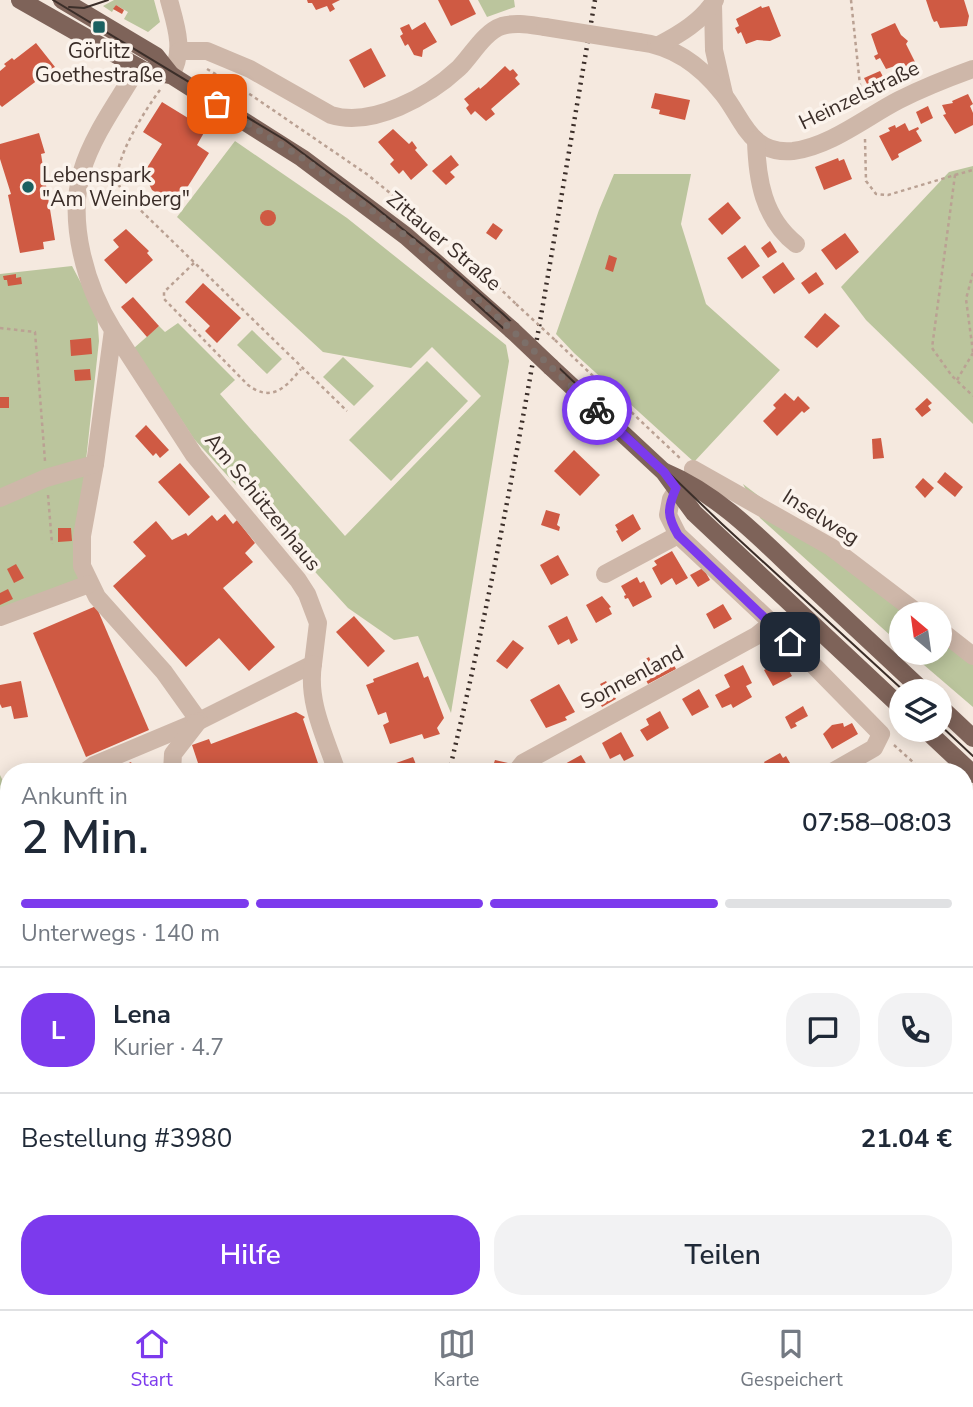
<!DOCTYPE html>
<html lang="de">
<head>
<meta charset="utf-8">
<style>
  body { margin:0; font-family:"Nunito Sans",sans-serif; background:#f2f2f3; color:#1f2937; height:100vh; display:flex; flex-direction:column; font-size:26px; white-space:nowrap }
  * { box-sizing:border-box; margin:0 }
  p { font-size:23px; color:#747a83 }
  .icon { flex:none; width:38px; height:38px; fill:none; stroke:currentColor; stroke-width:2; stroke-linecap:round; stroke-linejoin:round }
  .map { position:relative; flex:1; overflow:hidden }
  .sheet { position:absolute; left:0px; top:763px; width:973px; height:546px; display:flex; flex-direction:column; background:#fff; border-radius:28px 28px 0 0; box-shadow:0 4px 18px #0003 }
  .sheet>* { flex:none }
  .needle { width:46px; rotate:331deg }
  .fabs { position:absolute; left:889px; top:602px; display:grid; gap:14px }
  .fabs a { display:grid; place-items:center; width:63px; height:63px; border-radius:50%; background:#fff; box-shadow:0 4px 18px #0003; font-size:35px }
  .pin { position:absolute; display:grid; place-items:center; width:60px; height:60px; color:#fff; margin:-30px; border-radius:14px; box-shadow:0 4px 10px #0006 }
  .courier { position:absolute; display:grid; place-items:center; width:70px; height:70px; margin:-35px; border:5px solid #7c3aed; border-radius:50%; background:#fff; color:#222; box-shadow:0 2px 9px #0007 }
  .overview em { font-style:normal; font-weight:600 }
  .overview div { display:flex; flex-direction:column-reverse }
  .overview { display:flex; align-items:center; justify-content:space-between; height:119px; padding:0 21px }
  h1 { font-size:46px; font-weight:600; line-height:52px }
  .bar { display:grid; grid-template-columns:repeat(4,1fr); gap:10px 7px; align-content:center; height:84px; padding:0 21px }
  .bar i { height:9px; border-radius:5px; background:#e0e1e3 }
  .bar .on { background:#7c3aed }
  .bar p { grid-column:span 4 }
  .line { display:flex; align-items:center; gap:18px; padding:0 21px; border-top:2px solid #e0e1e3 }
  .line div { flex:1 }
  .round { display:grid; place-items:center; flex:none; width:74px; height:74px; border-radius:28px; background:#f2f2f3 }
  .button { display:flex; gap:14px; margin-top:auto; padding:14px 21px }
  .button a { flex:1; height:80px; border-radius:28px; background:#7c3aed; color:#fff; font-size:28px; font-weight:600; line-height:80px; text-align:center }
  .button a+a { background:#f2f2f3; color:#1f2937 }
  .menu { display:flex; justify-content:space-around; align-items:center; height:98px; border-top:2px solid #e0e1e3; background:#fff; font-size:19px; color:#747a83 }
  .menu a { display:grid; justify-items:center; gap:4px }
  .menu .on { color:#7c3aed }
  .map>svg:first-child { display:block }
</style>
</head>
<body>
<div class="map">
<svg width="973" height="1309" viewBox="0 0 973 1309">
  <rect width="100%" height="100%" fill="#f5e9df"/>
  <g fill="#bbc59d">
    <path d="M114 0H154L160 22 148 32 124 19 128 12 116 5 112 12 103 6Z"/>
    <path d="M478 0H514L515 7 487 17Z"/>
    <path d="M235 141 347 218 506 345 509 361 451 713 418 636 394 640 348 608 194 439 134 348 159 326 165 332 178 323 235 380 220 394 345 536 481 396 432 347 411 368 323 352 177 217Z"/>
    <path d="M973 166V424L866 320 841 287 949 172Z"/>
    <path d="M614 174H691L681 224 706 304 780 370 694 462 574 353 556 334 599 210Z"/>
    <path d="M72 266 97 313 99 341 77 543 82 585 0 616V274Z"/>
    <path d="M252 330 282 359 267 374 237 345Z"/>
    <path d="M343 357 374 386 354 406 323 377Z"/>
    <path d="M427 361 468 401 391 481 349 440Z"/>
    <path d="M743 484 913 614H901V645L760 518Z"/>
    <path d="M940 630 973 649V707L910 653H940Z"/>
    <path d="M0 775 9 793V1065L0 1067Z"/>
    <path d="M335 1300H961L969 1309H333Z"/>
  </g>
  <g fill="#cf5a43">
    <path d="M307 0H340L332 4 335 9 330 12 327 6 316 10 312 3H308Z"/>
    <path d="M438 0H469L476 14 451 26Z"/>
    <path d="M926 0H964L969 16 967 26 940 28 937 21 934 22 932 18Z"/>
    <path d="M116 5 124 10 122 14 113 9Z"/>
    <path d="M761 6 762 8 769 6 781 36 770 41 757 40 746 44 741 32 738 34 735 28 739 26 736 19Z"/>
    <path d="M425 22 437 42 423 50 422 57 414 55 408 44 405 46 400 36 403 34 400 28 409 24 412 30Z"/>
    <path d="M895 23 901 35 908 41 906 44 915 62 906 67 904 63 886 69 880 58 876 60 874 56 878 54 871 34Z"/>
    <path d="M36 43 55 67 2 107 0 105V71L6 66 4 64 12 58 14 60Z"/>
    <path d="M371 48 386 76 364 88 349 60Z"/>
    <path d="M505 66 510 71 513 69 518 75 515 78 520 84 491 109 495 114 486 121 475 111 471 115 466 108 469 105 464 99 479 87 480 89 486 84Z"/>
    <path d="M880 71 888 86 872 94 864 78Z"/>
    <path d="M655 93 690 100 685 120 659 114 660 110 651 108Z"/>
    <path d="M968 94 973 104 970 106 973 113V125L955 134 943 115 946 114 942 105 953 103 952 101Z"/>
    <path d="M162 102 206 129 197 145 209 153 176 205 152 190 149 184 140 179 162 144 143 132Z"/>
    <path d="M928 106 933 118 921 124 916 112Z"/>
    <path d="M905 123 909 131 918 127 919 129 916 131 922 141 898 154 899 157 892 161 879 136 890 131 888 128 895 125 896 128Z"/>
    <path d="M393 129 409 144 412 141 417 148 415 150 428 165 411 180 403 170 399 174 390 164 394 160 378 142Z"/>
    <path d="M39 133 45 153 41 154 55 240 43 242 44 249 20 253 8 195 11 194 0 159V144Z"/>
    <path d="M451 155 459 165 450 172 455 177 446 185 432 171Z"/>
    <path d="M838 158 839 161 844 159 852 179 824 190 815 167Z"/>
    <path d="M728 202 741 218 722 235 708 219Z"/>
    <circle cx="268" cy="218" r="8"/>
    <path d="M493 223 503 230 496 240 486 233Z"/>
    <path d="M126 229 149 251 147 253 153 260 126 284 104 260 119 247 113 240Z"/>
    <path d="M845 233 859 252 836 270 821 250Z"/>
    <path d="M770 241 777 252 768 258 761 248Z"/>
    <path d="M745 245 760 266 742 279 727 258Z"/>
    <path d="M609 255 617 258 613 272 605 269Z"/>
    <path d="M783 262 795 279 774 294 762 277Z"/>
    <path d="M816 272 824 284 809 294 801 283Z"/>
    <path d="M16 274V278L21 277 22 284 8 286 7 280H4L3 276Z"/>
    <path d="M203 283 241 318 217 343 205 331 210 326 185 302Z"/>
    <path d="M133 297 159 326 147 337 121 307Z"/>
    <path d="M825 313 840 326 817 348 804 337Z"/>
    <path d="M91 338 92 354 71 356 70 340Z"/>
    <path d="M90 369 91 380 75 381 74 370Z"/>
    <path d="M785 393 794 401 798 396 810 408 804 413 802 411 777 436 763 421 776 408 773 405Z"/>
    <rect x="0" y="397" width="9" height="11"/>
    <path d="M927 398 932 403 928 406 931 410 922 417 915 409Z"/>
    <path d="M146 425 169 450 160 458 156 453 153 456 135 436Z"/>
    <path d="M881 438 884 458 873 459 872 439Z"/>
    <path d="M574 450 600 475 580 496 554 471Z"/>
    <path d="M180 463 210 497 189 516 158 482Z"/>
    <path d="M945 472 963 487 955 497 937 482Z"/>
    <path d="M923 478 934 488 925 498 915 487Z"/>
    <path d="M546 510 560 514 557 525 560 527 559 531 541 525Z"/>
    <path d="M225 514 233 524 237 520 255 543 245 553 253 562 223 588 275 647 249 671 219 638 186 667 113 586 146 556 133 542 156 521 172 540 186 533 188 536 212 515 217 521Z"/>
    <path d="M633 514 641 529 622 542 616 531 618 530 615 525Z"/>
    <path d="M58 528H71L72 541 58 542Z"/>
    <path d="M672 551 688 578 676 585 672 578 661 585 652 568 657 565 654 561Z"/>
    <path d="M558 555 569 575 551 585 540 565Z"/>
    <path d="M16 564 24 578 14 583 7 569Z"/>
    <path d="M703 568 710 580 698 587 690 575Z"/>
    <path d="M637 577 640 583 644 581 652 597 633 607 628 598 625 599 624 596 626 595 621 586Z"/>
    <path d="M8 589 13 599 0 605V593Z"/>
    <path d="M602 596 611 607 609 608 612 614 596 623 586 605Z"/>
    <path d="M723 604 732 619 714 629 706 614Z"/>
    <path d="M96 606 149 730 86 757 33 633Z"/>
    <path d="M354 616 385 651 368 667 336 632Z"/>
    <path d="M567 616 578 640 571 644 569 639 558 645 548 626Z"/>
    <path d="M513 640 524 648 507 669 496 661Z"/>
    <path d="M649 657 653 666 670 657 676 669 648 684 641 671 646 668 642 661Z"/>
    <path d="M783 660 792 676 773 686 764 670Z"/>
    <path d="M418 662 424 678 428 676 444 718 437 728 440 734 424 739 422 734 390 744 383 725 389 722 386 712 378 715 366 685 374 682 373 679Z"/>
    <path d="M743 665 752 683 746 686 752 697 733 708 731 704 722 708 715 695 730 687 724 675Z"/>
    <path d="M21 681 28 717 14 719 11 706 2 708 0 704V685Z"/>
    <path d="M606 681 616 699 602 707 595 693 603 689 600 684Z"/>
    <path d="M559 684 575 712 565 717 567 720 546 728 530 700Z"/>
    <path d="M699 689 709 707 692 716 682 699Z"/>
    <path d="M803 706 808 716 795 723 797 726 791 729 785 717Z"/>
    <path d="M660 711 669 728 647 741 640 730 649 725 646 719Z"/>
    <path d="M296 712 305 717 303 719 321 772H220L219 767 201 772 192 745 209 739 211 744Z"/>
    <path d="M843 723 844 727 852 723 858 734 832 749 823 734 832 725Z"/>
    <path d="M621 732 634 756 624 761 620 754 610 759 602 743Z"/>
    <path d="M780 753 783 758 786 756 790 763 787 765 790 772H769L764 762Z"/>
    <path d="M581 755 590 770 567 772 563 765Z"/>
    <path d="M413 757 419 772H384L382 768Z"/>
    <path d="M495 760 508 763 505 772H491Z"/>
    <path d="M131 762 134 768 140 766 142 772H108Z"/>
    <path d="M912 765 916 772H900Z"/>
    <path d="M497 1300H513L514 1309H498Z"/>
    <path d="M531 1300H547L548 1306 532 1308Z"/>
    <path d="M727 1300H743L745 1306 730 1309Z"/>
    <path d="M485 1302V1309H469V1304Z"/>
    <path d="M450 1305V1309H432V1307Z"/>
  </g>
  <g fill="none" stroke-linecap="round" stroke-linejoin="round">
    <g stroke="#baa193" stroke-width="2.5" stroke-dasharray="3.5 3.5" stroke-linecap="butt">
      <path d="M851 0 862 104"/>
      <path d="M207 69 251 95 368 175 462 252 516 304"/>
      <path d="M160 90C147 107 113 160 118 182 119 187 124 193 127 197L347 411"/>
      <path d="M865 139 866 181 876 194 888 195 955 175 932 348 952 376 973 396"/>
      <path d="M955 175 973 170"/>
      <path d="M194 263 164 292V299L248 385C272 403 286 387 301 369"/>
      <path d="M973 273 966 299 973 352"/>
      <path d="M0 328 35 332 45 461"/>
      <path d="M555 340 682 460"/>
      <path d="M957 380 973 353"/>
      <path d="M48 495 52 544"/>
      <path d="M894 745 924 772"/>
      <path d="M964 808 973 816"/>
      <path d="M329 1309 330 1300"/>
      <path d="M591 1309 592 1300"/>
      <path d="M668 1309 693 1300"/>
    </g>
    <g stroke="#ceb7a9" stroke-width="18">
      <path d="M169 0C176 26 185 50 171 75"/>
      <path d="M713 4 714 50 724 94"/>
      <path d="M639 42C674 46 702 67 723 94 743 119 750 155 793 151 831 146 866 117 899 100 923 88 948 78 973 69"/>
      <path d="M659 45C680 34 702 21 715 0"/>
      <path d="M179 51H207L250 69 331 115C372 128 429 96 459 68 472 55 484 32 502 26 516 22 530 25 545 27"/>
      <path d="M756 140C757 179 763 218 796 244"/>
      <path d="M113 330 194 455 298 580 307 594 318 623 313 664 199 721 164 672 97 597 82 566V536L95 464 113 330C86 287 67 222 82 171 93 134 119 100 138 67"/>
      <path d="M693 469 831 547 919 614"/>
      <path d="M683 480 671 499 668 515 678 535 772 623 881 734 874 748 832 772"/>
      <path d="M0 498 46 478 95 464"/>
      <path d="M605 574 678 535"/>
      <path d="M0 617 89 584"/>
      <path d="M940 630 973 656"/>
      <path d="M313 664C307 702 325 736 337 772"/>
      <path d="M85 772 94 765 199 721"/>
      <path d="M172 772 173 754 197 723"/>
      <path d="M516 772 523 763 756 636 772 623"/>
    </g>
    <g stroke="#7e6359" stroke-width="18">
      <path d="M20 0 145 71 171 75 302 158 406 236 512 330"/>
      <path d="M62 0 156 56 171 75"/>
      <path d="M551 367 664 472 694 513 901 707"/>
      <path d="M665 472C718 494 760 538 801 577 842 615 882 653 923 691"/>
      <path d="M940 707 973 738"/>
      <path d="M926 730 973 774"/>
    </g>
    <g stroke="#3b2e29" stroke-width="2">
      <path d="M53 0 285 140 370 203 439 258 503 314 722 524 904 691"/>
      <path d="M69 7 84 8 108 0"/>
      <path d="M472 300 513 337"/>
      <path d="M940 725 973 756"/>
    </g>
    <g stroke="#3b2e29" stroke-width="4.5" stroke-dasharray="2 5" stroke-linecap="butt">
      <path d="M449 772C511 517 550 258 595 0"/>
      <path d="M299 1309 301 1300"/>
    </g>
    <path stroke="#baa193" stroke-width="2.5" stroke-dasharray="3.5 3.5" stroke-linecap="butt" d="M516 304 555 340"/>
    <path stroke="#ceb7a9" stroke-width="18" d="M545 27 639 42"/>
    <path stroke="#7e6359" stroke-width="18" d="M512 330 551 367"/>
  </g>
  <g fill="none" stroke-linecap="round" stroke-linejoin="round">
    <path stroke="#7c6f69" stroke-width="7" stroke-dasharray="0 12.6" d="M217 104 302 158 406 236 501 320 597 410"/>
    <path stroke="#7c3aed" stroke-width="9" d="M597 410 664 472 676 488C667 509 667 516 678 535L790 642"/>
  </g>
  <g fill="#1b6060" stroke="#fbf3ec" stroke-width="2.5">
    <rect x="92" y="20" width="14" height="14" rx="3.5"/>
    <circle cx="28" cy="187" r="7"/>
  </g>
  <g text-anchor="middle" stroke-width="7" stroke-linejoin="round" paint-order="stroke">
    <g font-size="21" fill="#3b2e29" stroke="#fbf3ec">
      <text x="99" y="58">Görlitz<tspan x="99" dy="24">Goethestraße</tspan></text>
      <text x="42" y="182" text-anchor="start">Lebenspark<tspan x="42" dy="24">"Am Weinberg"</tspan></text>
    </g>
    <g font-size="21" fill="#3b2e29" stroke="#fbf3ec">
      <text transform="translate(859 95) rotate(-26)" y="7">Heinzelstraße</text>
      <text transform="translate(444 241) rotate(40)" y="7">Zittauer Straße</text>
      <text transform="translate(263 502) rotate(51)" y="7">Am Schützenhaus</text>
      <text transform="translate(821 517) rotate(32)" y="7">Inselweg</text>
      <text transform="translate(632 677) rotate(-28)" y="7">Sonnenland</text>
    </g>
  </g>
</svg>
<div class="fabs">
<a><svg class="needle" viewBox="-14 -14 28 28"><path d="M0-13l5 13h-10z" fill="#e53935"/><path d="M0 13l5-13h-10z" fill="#747a83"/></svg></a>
<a><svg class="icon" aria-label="layers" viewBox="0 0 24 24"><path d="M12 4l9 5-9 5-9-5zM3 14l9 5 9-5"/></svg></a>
</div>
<div class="pin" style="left:217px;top:104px;background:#ea580c"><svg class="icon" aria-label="bag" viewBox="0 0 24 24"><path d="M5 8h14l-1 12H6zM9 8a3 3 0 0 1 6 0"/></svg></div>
<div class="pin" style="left:790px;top:642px;background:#1f2937"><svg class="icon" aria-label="home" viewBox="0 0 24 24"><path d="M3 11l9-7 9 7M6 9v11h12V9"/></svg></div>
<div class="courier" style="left:597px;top:410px"><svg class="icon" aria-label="bike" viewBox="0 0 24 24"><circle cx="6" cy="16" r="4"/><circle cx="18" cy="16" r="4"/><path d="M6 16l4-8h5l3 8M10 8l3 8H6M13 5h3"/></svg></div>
<section class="sheet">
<div class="overview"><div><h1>2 Min.</h1><p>Ankunft in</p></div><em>07:58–08:03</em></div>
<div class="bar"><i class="on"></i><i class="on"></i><i class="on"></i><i></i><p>Unterwegs · 140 m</p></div>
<div class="line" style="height:126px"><b class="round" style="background:#7c3aed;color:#fff">L</b><div><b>Lena</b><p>Kurier · 4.7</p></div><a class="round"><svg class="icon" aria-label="chat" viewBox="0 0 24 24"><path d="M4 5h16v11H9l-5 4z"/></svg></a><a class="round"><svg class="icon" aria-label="phone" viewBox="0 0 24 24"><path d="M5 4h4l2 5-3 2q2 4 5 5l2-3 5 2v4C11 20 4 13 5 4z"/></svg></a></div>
<div class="line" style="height:91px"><div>Bestellung #3980</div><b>21.04 €</b></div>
<div class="button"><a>Hilfe</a><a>Teilen</a></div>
</section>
</div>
<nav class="menu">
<a class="on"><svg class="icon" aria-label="home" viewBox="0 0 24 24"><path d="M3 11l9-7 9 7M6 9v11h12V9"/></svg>Start</a>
<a><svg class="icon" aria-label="map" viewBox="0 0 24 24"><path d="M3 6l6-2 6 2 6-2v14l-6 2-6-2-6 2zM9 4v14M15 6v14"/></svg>Karte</a>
<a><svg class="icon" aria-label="saved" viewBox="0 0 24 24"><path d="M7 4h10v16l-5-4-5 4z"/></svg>Gespeichert</a>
</nav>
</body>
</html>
